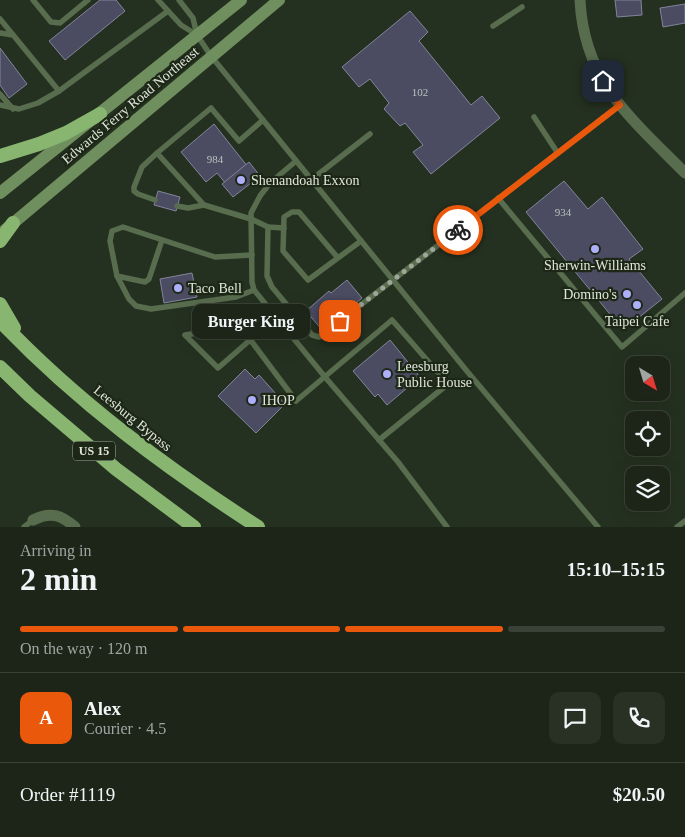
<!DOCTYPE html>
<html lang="en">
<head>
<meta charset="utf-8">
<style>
  body { margin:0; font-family:Georgia,serif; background:#293125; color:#f1f3f6; height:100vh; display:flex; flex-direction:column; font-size:19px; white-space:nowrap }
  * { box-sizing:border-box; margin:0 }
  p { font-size:16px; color:#a0a5a2 }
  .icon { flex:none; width:28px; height:28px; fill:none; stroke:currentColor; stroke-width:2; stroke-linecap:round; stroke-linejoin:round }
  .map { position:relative; height:527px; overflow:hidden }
  .panel { display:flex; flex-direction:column; background:#1c2518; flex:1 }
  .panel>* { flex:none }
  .needle { width:32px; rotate:142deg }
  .controls { position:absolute; left:625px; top:356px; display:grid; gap:10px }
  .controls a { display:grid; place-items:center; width:45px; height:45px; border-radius:10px; background:#1c2518; box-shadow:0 5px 20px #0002,0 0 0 1px #3a4237; font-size:25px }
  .pin { position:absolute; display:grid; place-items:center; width:42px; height:42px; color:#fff; margin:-21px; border-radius:10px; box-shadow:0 2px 8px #0006 }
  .courier { position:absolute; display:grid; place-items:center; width:50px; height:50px; margin:-25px; border:4px solid #ea580c; border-radius:50%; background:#fff; color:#222; box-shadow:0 1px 6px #0007 }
  .bubble { position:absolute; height:35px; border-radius:10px; background:#1c2518; box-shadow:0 5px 20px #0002,0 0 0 1px #3a4237; font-size:16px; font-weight:600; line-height:35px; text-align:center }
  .head em { font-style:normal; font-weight:600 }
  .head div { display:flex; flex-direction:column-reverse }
  .head { display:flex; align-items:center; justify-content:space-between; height:85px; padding:0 20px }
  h1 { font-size:32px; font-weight:600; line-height:38px }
  .bar { display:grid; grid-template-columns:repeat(4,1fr); gap:8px 5px; align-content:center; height:60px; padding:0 20px }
  .bar i { height:6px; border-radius:4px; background:#3a4237 }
  .bar .selected { background:#ea580c }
  .bar p { grid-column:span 4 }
  .line { display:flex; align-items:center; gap:12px; padding:0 20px; border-top:1px solid #3a4237 }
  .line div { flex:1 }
  .round { display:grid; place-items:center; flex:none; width:52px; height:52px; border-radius:10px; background:#293125 }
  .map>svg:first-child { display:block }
</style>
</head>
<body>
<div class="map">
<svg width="685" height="527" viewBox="0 0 685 527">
  <rect width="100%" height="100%" fill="#253120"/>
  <g fill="#4b4c62" stroke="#83849c">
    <path d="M100 0H116L125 11 65 60 49 41Z"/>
    <path d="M615 0H641L642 15 617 17Z"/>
    <path d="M685 4V23L663 27 660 8Z"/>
    <path d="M410 11 428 32 419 41 471 105 482 96 500 118 431 174 413 152 423 145 405 123 400 126 384 109 389 103 370 79 359 87 342 67Z"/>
    <path d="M0 48 27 84 9 98 0 85Z"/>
    <path d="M214 124 248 167 227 185 217 173 206 182 181 152Z"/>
    <path d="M249 162 260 176 233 197 222 184Z"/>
    <path d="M564 181 588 209 602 197 643 249 629 259 662 299 623 330 526 212Z"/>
    <path d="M158 191 180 197 176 211 154 205Z"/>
    <path d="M192 273 197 297 164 303 160 279Z"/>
    <path d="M347 280 362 298 323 331 306 311 329 291 331 293Z"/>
    <path d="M390 340 420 377 387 405 378 394 375 397 353 371Z"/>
    <path d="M245 369 255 379 259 375 285 404 256 433 218 396Z"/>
  </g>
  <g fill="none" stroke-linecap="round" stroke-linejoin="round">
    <g stroke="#586c4e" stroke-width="5.5">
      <path d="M33 0 51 22 60 23 88 0"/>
      <path d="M158 0 181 25 197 35"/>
      <path d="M179 0 193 18 197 35 211 56 466 370 598 527"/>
      <path d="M0 19 59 91"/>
      <path d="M493 26 522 7"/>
      <path d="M0 33 13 35"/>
      <path d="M0 94 13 109"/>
      <path d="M0 105 19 109 38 103 59 91 168 11"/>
      <path d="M534 117 557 152"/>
      <path d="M263 120 239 141 211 108 157 153 204 205 251 219 268 227 284 228"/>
      <path d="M296 161 270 183 260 196 251 213 252 282 254 290 325 377 398 462 447 527"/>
      <path d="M311 180 370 134"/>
      <path d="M498 198 622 347 685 293"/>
      <path d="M155 200 138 194 134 191V187L142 167 157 153"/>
      <path d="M177 206 188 208 204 205"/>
      <path d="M268 227 267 276 272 287 312 335 319 337 620 105"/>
      <path d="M162 240 149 279 145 282 117 276 110 241 112 231 123 227 215 257 252 255"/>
      <path d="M338 258 299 212H292L284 217 283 251 308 280 361 241"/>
      <path d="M117 276 129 299 136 306 151 309 236 297 254 290"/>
      <path d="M250 340 218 368 185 335 237 327 246 334 296 401 392 320 448 384 379 440"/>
      <path d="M24 527 33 520"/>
      <path d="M677 527 685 521"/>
    </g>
    <g stroke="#586c4e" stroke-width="11">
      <path d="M580 0C584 82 632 119 685 173"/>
      <path d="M33 520C51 511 61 515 75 527"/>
    </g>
    <g stroke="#6f8f5e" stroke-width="12">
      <path d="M0 193 241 0"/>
      <path d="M5 230 279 0"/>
    </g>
    <g stroke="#88b670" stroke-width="14">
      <path d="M0 156 39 144 66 133 100 114"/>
      <path d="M0 241 13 223"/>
      <path d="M0 304 14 328"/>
      <path d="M0 321C76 401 165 467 258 527"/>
      <path d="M0 367 30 396 116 469 194 527"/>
    </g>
  </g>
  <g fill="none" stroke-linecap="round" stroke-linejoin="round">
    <path stroke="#9ea79a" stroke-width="5" stroke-dasharray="0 9" d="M340 321 458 230"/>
    <path stroke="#ea580c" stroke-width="6" d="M458 230 620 105 603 81"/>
  </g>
  <g fill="#adaffb" stroke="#1c2716" stroke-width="2">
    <circle cx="241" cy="180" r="5"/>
    <circle cx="595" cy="249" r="5"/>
    <circle cx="178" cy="288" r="5"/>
    <circle cx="627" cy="294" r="5"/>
    <circle cx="637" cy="305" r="5"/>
    <circle cx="387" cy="374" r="5"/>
    <circle cx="252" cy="400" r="5"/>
  </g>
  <g text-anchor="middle" stroke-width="4.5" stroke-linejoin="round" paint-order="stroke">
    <g font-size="11" fill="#bac0bd">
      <text x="420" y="96">102</text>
      <text x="215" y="163">984</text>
      <text x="563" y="216">934</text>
    </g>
    <rect fill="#1c2716" stroke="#a4ada0" stroke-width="1" x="73" y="441.5" width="42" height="19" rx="4"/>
    <g font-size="12" font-weight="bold" fill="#dfe7db">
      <text x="94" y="455">US 15</text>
    </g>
    <g font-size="14" fill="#dfe7db" stroke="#1c2716">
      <text transform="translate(130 105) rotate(-40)" y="5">Edwards Ferry Road Northeast</text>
      <text transform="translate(133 418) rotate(39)" y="5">Leesburg Bypass</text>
    </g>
    <g font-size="14" fill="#dfe7db" stroke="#1c2716" text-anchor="start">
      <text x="251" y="185">Shenandoah Exxon</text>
      <text x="595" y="270" text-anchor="middle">Sherwin-Williams</text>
      <text x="188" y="293">Taco Bell</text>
      <text x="617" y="299" text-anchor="end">Domino's</text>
      <text x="637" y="326" text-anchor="middle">Taipei Cafe</text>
      <text x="397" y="371">Leesburg<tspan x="397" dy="16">Public House</tspan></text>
      <text x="262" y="405">IHOP</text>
    </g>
  </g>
</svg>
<div class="controls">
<a><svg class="needle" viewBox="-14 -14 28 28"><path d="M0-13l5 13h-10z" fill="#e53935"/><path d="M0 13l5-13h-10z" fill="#a0a5a2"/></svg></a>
<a><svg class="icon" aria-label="locate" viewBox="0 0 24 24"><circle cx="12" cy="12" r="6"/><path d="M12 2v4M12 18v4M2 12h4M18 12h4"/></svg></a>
<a><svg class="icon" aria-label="layers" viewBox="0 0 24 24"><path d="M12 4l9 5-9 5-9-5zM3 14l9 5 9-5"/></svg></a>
</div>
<div class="pin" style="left:340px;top:321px;background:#ea580c"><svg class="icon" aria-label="bag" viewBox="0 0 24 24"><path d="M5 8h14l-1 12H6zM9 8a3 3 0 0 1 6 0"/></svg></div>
<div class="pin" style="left:603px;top:81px;background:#1f2937"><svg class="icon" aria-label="home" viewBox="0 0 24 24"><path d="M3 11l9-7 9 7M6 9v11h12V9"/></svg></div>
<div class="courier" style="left:458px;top:230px"><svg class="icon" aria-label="bike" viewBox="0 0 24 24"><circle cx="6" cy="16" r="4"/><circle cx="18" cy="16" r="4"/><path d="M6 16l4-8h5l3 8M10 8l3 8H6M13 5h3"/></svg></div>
<div class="bubble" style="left:192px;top:304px;width:118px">Burger King</div>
</div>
<section class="panel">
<div class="head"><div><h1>2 min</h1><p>Arriving in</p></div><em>15:10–15:15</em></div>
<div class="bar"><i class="selected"></i><i class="selected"></i><i class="selected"></i><i></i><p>On the way · 120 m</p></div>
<div class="line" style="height:90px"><b class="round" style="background:#ea580c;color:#fff">A</b><div><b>Alex</b><p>Courier · 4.5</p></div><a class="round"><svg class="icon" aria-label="chat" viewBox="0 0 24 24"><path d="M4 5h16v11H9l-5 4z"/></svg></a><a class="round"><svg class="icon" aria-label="phone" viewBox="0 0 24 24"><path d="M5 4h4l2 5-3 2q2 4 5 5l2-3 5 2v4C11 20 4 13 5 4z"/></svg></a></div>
<div class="line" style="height:65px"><div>Order #1119</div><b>$20.50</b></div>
</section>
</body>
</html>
